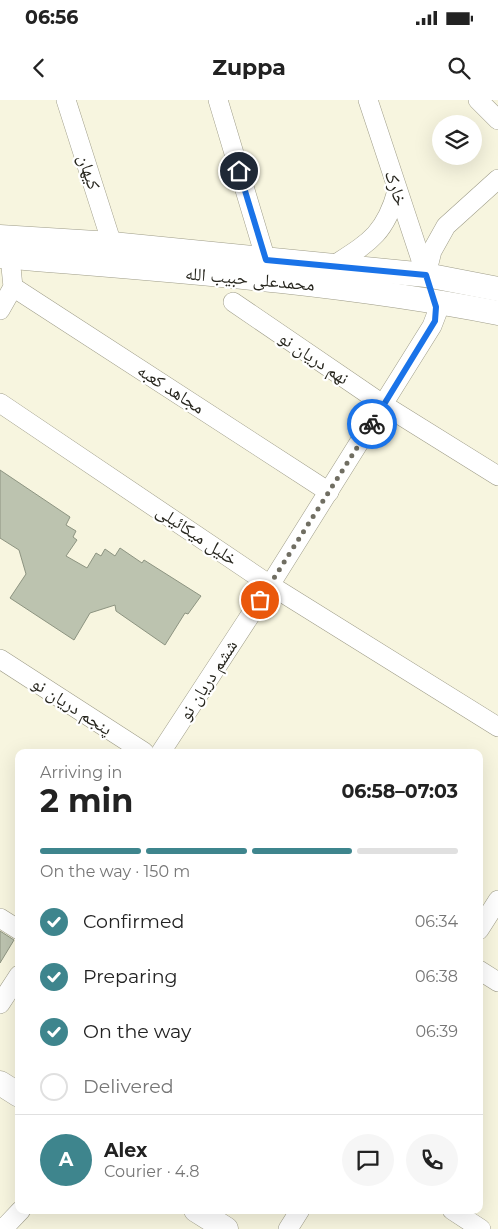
<!DOCTYPE html>
<html lang="en">
<head>
<meta charset="utf-8">
<style>
  body { margin:0; font-family:Montserrat,"Noto Naskh Arabic",sans-serif; background:#f6f6f6; color:#222; height:100vh; display:flex; flex-direction:column; font-size:19px; white-space:nowrap }
  * { box-sizing:border-box; margin:0 }
  p { font-size:16px; color:#767676 }
  .icon { flex:none; width:28px; height:28px; fill:none; stroke:currentColor; stroke-width:2; stroke-linecap:round; stroke-linejoin:round }
  .map { position:relative; flex:1; overflow:hidden }
  .panel { position:absolute; left:15px; top:649px; width:468px; height:465px; display:flex; flex-direction:column; background:#fff; border-radius:10px; box-shadow:0 5px 20px #0002 }
  .panel>* { flex:none }
  .fabs { position:absolute; left:432px; top:15px; display:grid; gap:10px }
  .fabs a { display:grid; place-items:center; width:50px; height:50px; border-radius:50%; background:#fff; box-shadow:0 5px 20px #0002; font-size:25px }
  .pin { position:absolute; display:grid; place-items:center; width:42px; height:42px; color:#fff; margin:-21px; border:2px solid #fff; border-radius:50%; box-shadow:0 1px 5px #0007 }
  .courier { position:absolute; display:grid; place-items:center; width:50px; height:50px; margin:-25px; border:4px solid #1a73e8; border-radius:50%; background:#fff; color:#222; box-shadow:0 1px 6px #0007 }
  .head em { font-style:normal; font-weight:700 }
  .head div { display:flex; flex-direction:column-reverse }
  .head { display:flex; align-items:center; justify-content:space-between; height:85px; padding:0 25px }
  h1 { font-size:32px; font-weight:700; line-height:38px }
  .bar { display:grid; grid-template-columns:repeat(4,1fr); gap:8px 5px; align-content:center; height:60px; padding:0 25px }
  .bar i { height:6px; border-radius:4px; background:#e0e0e0 }
  .bar .on { background:#3e858d }
  .bar p { grid-column:span 4 }
  .line { display:flex; align-items:center; gap:12px; padding:0 25px; border-top:1px solid #e0e0e0 }
  .line div { flex:1 }
  .round { display:grid; place-items:center; flex:none; width:52px; height:52px; border-radius:26px; background:#f6f6f6 }
  ol { padding:0 25px; list-style:none }
  li { display:flex; align-items:center; gap:15px; height:55px }
  li p { margin-inline-start:auto }
  li .icon { padding:5px; border-radius:50%; background:#3e858d; color:#fff; stroke-width:4 }
  li:last-child { color:#767676 }
  li i { width:28px; height:28px; border:2px solid #e0e0e0; border-radius:50% }
  .status { display:flex; justify-content:space-between; align-items:center; height:35px; padding:0 25px; background:#fff; direction:ltr }
  .status svg { height:14px; fill:currentColor }
  header { display:flex; justify-content:space-between; align-items:center; height:65px; padding:0 25px; background:#fff; font-size:22px; font-weight:700 }
  .map>svg:first-child { display:block }
</style>
</head>
<body>
<div class="status"><b>06:56</b><svg viewBox="0 0 49 12"><path d="M0 12V9h3v3zM5 12V6h3v6zM10 12V3h3v9zM15 12V0h3v12zM26 1h20v11H26zM47 4h2v5h-2z"/></svg></div>
<header><svg class="icon" aria-label="back" viewBox="0 0 24 24"><path d="M15 5l-7 7 7 7"/></svg>Zuppa<svg class="icon" aria-label="search" viewBox="0 0 24 24"><circle cx="10" cy="10" r="6"/><path d="M15 15l6 6"/></svg></header>
<div class="map">
<svg width="498" height="1129" viewBox="0 0 498 1129">
  <rect width="100%" height="100%" fill="#f7f5df"/>
  <g fill="#bcc3af" stroke="#8d9481">
    <path d="M0 370 70 417 66 425 76 431 73 437 77 440 66 456 87 468 96 453 101 456 105 449 115 456 120 448 142 463 144 460 201 496 188 514 185 513 165 545 116 511 115 505 90 513 74 540 10 498 26 474 19 450 0 438Z"/>
    <path d="M0 831 14 840 0 863Z"/>
  </g>
  <g fill="none" stroke-linecap="round" stroke-linejoin="round">
    <g stroke="#9e9c88" stroke-width="20">
      <g id="minor">
        <path d="M66 0 112 144"/>
        <path d="M218 0 266 160"/>
        <path d="M368 0 426 175"/>
        <path d="M478 0 498 20"/>
        <path d="M331 167C368 143 385 135 397 91"/>
        <path d="M426 175 432 151 446 126 498 79"/>
        <path d="M13 187 329 392"/>
        <path d="M233 202 384 305 498 376"/>
        <path d="M0 210 13 187 10 157"/>
        <path d="M0 303 270 485 498 627"/>
        <path d="M0 559 144 652"/>
        <path d="M161 652 270 485 432 226 437 213 434 201"/>
        <path d="M0 818 19 830"/>
        <path d="M479 830 498 800"/>
        <path d="M479 870 498 882"/>
        <path d="M0 904 19 875"/>
        <path d="M452 1110 481 1129"/>
        <path d="M3 1129 21 1110"/>
        <path d="M288 1129 300 1110"/>
      </g>
    </g>
    <g stroke="#9e9c88" stroke-width="25">
      <g id="major">
        <path d="M0 137 112 144 426 175 498 189"/>
        <path d="M0 156C166 170 334 181 498 213"/>
        <path d="M0 983 19 995"/>
        <path d="M196 1110 226 1129"/>
      </g>
    </g>
    <use href="#minor" stroke="#fff" stroke-width="19"/>
    <use href="#major" stroke="#fff" stroke-width="24"/>
  </g>
  <g fill="none" stroke-linecap="round" stroke-linejoin="round">
    <path stroke="#706e62" stroke-width="5" stroke-dasharray="0 9" d="M260 500 372 324"/>
    <path stroke="#1a73e8" stroke-width="6" d="M239 71 266 160 426 175 436 207 435 221 372 324"/>
  </g>
  <g text-anchor="middle" stroke-width="4.5" stroke-linejoin="round" paint-order="stroke">
    <g font-size="18" fill="#27261e" stroke="#fff">
      <text transform="translate(89 72) rotate(72)" y="6">کیهان</text>
      <text transform="translate(396 88) rotate(71)" y="6">خارک</text>
      <text transform="translate(250 179) rotate(5)" y="6">محمدعلی حبیب الله</text>
      <text transform="translate(314 258) rotate(34)" y="6">نهم دریان‌ نو</text>
      <text transform="translate(171 289) rotate(33)" y="6">مجاهد کعبه</text>
      <text transform="translate(197 435) rotate(34)" y="6">خلیل میکائیلی</text>
      <text transform="translate(208 580) rotate(-57)" y="6">ششم دریان‌ نو</text>
      <text transform="translate(72 606) rotate(33)" y="6">پنجم دریان‌ نو</text>
    </g>
  </g>
</svg>
<div class="fabs">
<a><svg class="icon" aria-label="layers" viewBox="0 0 24 24"><path d="M12 4l9 5-9 5-9-5zM3 14l9 5 9-5"/></svg></a>
</div>
<div class="pin" style="left:260px;top:500px;background:#ea580c"><svg class="icon" aria-label="bag" viewBox="0 0 24 24"><path d="M5 8h14l-1 12H6zM9 8a3 3 0 0 1 6 0"/></svg></div>
<div class="pin" style="left:239px;top:71px;background:#1f2937"><svg class="icon" aria-label="home" viewBox="0 0 24 24"><path d="M3 11l9-7 9 7M6 9v11h12V9"/></svg></div>
<div class="courier" style="left:372px;top:324px"><svg class="icon" aria-label="bike" viewBox="0 0 24 24"><circle cx="6" cy="16" r="4"/><circle cx="18" cy="16" r="4"/><path d="M6 16l4-8h5l3 8M10 8l3 8H6M13 5h3"/></svg></div>
<section class="panel">
<div class="head"><div><h1>2 min</h1><p>Arriving in</p></div><em>06:58–07:03</em></div>
<div class="bar"><i class="on"></i><i class="on"></i><i class="on"></i><i></i><p>On the way · 150 m</p></div>
<ol>
<li><svg class="icon" aria-label="check" viewBox="0 0 24 24"><path d="M5 12l5 5 9-10"/></svg>Confirmed<p>06:34</p></li>
<li><svg class="icon" aria-label="check" viewBox="0 0 24 24"><path d="M5 12l5 5 9-10"/></svg>Preparing<p>06:38</p></li>
<li><svg class="icon" aria-label="check" viewBox="0 0 24 24"><path d="M5 12l5 5 9-10"/></svg>On the way<p>06:39</p></li>
<li><i></i>Delivered</li>
</ol>
<div class="line" style="height:90px"><b class="round" style="background:#3e858d;color:#fff">A</b><div><b>Alex</b><p>Courier · 4.8</p></div><a class="round"><svg class="icon" aria-label="chat" viewBox="0 0 24 24"><path d="M4 5h16v11H9l-5 4z"/></svg></a><a class="round"><svg class="icon" aria-label="phone" viewBox="0 0 24 24"><path d="M5 4h4l2 5-3 2q2 4 5 5l2-3 5 2v4C11 20 4 13 5 4z"/></svg></a></div>
</section>
</div>
</body>
</html>
